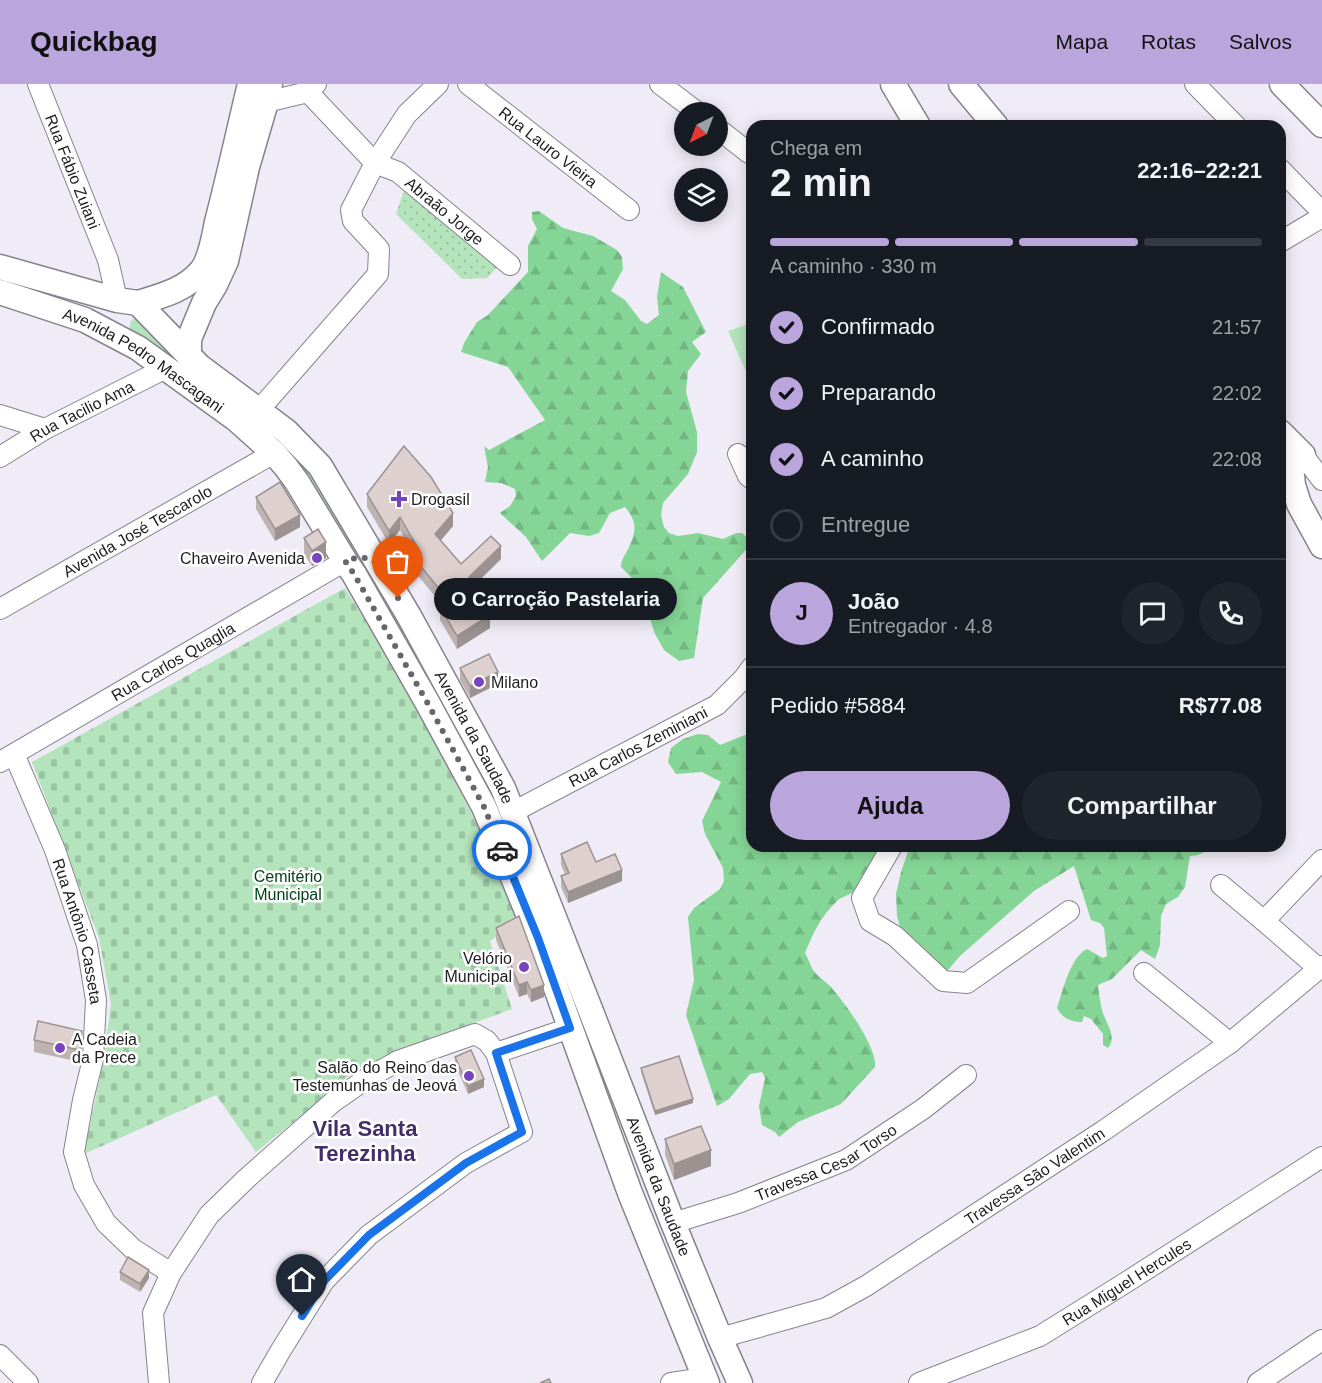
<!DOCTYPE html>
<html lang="pt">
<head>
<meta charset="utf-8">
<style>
  body { margin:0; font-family:Helvetica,sans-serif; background:#20242c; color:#f1f3f6; height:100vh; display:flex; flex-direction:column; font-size:22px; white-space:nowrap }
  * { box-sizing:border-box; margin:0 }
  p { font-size:20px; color:#9ea1a6 }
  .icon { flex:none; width:33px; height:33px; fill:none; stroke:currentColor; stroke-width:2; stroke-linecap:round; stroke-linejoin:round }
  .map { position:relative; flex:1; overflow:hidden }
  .panel { position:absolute; left:746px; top:36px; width:540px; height:732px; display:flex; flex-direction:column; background:#171b24; border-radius:18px; box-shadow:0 3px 15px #0003 }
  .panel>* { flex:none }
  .needle { width:39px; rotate:222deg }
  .fabs { position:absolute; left:674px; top:18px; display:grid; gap:12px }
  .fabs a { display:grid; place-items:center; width:54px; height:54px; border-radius:50%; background:#171b24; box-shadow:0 3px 15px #0003; font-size:30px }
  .pin { position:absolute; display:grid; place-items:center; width:51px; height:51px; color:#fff; margin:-62px -26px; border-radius:50% 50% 50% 0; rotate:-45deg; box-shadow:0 0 6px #0007 }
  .pin .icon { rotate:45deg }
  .courier { position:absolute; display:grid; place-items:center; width:60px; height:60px; margin:-30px; border:4px solid #1a73e8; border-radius:50%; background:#fff; color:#222; box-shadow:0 2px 8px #0007 }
  .bubble { position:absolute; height:42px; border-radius:21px; background:#171b24; box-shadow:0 3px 15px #0003; font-size:20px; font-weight:600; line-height:42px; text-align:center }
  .summary em { font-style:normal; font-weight:600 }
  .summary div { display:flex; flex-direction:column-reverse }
  .summary { display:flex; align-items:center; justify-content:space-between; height:102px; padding:0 24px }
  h1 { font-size:39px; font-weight:600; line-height:45px }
  .bar { display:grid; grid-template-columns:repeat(4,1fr); gap:9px 6px; align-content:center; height:72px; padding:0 24px }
  .bar i { height:8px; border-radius:4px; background:#363941 }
  .bar .on { background:#baa5dc }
  .bar p { grid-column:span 4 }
  .line { display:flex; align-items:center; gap:15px; padding:0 24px; border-top:2px solid #363941 }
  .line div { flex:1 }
  .round { display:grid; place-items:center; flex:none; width:63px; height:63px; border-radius:32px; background:#20242c }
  ol { padding:0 24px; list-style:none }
  li { display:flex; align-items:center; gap:18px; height:66px }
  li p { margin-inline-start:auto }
  li .icon { padding:6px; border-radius:50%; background:#baa5dc; color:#111; stroke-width:4 }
  li:last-child { color:#9ea1a6 }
  li i { width:33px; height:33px; border:3px solid #363941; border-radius:50% }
  .button { display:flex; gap:12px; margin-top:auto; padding:12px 24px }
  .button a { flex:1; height:69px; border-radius:36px; background:#baa5dc; color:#111; font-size:24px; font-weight:600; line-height:69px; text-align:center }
  .button a+a { background:#20242c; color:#f1f3f6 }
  header { display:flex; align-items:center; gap:36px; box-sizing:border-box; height:84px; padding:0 30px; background:#baa5dc; color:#111 }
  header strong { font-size:28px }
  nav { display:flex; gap:33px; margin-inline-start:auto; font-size:21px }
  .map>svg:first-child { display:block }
</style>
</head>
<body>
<header>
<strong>Quickbag</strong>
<nav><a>Mapa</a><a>Rotas</a><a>Salvos</a></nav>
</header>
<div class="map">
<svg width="1322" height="1299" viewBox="0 0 1322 1299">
  <defs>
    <pattern id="forest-firs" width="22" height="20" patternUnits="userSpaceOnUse" patternTransform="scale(1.5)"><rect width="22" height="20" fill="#85d696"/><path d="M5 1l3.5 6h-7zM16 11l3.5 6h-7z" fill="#72b781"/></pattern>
    <pattern id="cemetery-stones" width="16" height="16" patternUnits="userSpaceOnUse" patternTransform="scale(1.5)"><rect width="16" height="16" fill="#b4e4bc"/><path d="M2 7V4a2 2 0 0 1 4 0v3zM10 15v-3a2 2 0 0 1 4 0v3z" fill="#9ac3a1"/></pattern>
    <pattern id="park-dots" width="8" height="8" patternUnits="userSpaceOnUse" patternTransform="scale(1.5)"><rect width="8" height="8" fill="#b4e4bc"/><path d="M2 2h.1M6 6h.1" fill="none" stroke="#9ac3a1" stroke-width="1.8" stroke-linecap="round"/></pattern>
  </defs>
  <rect width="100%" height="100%" fill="#f0ecf7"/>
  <g fill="#b4e4bc">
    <path d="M136 234 296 369 301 379 299 380 132 249C128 243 129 237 136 234Z"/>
    <path d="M751 239H752L751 299 728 247Z"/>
    <path d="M307 383 356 461 349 464 303 389Z"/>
  </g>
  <g fill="url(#forest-firs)">
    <path d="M539 127 563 144 593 152 617 166 622 173 623 185 611 207 625 216 641 237 647 240 659 231 657 213 661 188 683 203 706 248 692 258 701 270 688 287 686 308 697 348V368L688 390 663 419 661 431 664 443 669 449 678 452 698 449 723 455 736 449H742L751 457 752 459 703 514 694 574 679 577 664 566 655 550 641 508 633 495 621 483C621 476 625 471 628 465 637 448 637 437 625 423L610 429 599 449 589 452 570 449 542 477 526 453 500 429 510 422 516 412 515 405 501 399 485 398 488 383 484 362 489 366 545 336 508 283 461 268 464 259 477 238 488 231 528 188V162L537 145 532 135V128Z"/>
    <path d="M698 650 708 651 720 661 745 651H751L752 762H876C881 778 870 797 857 806 851 811 842 812 837 817 821 832 813 849 805 869 808 874 810 880 813 886 817 892 825 897 830 902 843 916 878 964 875 983L841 1020 798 1038 779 1053 775 1048 762 1041 759 1022 765 994 762 988 750 990 729 1015 717 1022 686 931 694 896 688 833 694 824 720 805 724 797 723 784 705 750 702 737 721 698 702 688 676 690 668 678 671 664 683 655Z"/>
    <path d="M910 762H1227C1221 766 1218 765 1211 766 1203 767 1201 772 1190 772L1185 803 1178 813 1166 820 1161 832 1160 861 1155 875 1141 866 1112 895 1098 901C1099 909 1100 918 1102 926 1105 938 1118 953 1108 964L1103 961V950L1091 935 1084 932 1082 938C1071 938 1062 934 1057 924 1063 907 1070 873 1087 865L1103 874 1107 872 1104 844 1100 839 1091 836 1074 782 1034 807 960 872 936 900 903 854 897 832 896 810 901 788Z"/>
  </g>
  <path fill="url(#cemetery-stones)" d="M345 504 411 612 472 731 523 835 490 857 512 925 399 967 355 986 327 1011 256 1068 216 1011 84 1070 103 979 111 920 99 854 32 678Z"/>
  <path fill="url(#park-dots)" d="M405 104 497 183 487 194 462 195 396 130Z"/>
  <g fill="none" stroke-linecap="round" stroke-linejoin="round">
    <g stroke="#86838d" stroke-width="22">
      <g id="minor">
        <path id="s1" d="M38 0 108 176 117 216"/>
        <path id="s2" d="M468 0 629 126"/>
        <path d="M660 0 697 28"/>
        <path d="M1195 0 1236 42"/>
        <path id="s3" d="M308 8 375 79 398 88 510 181"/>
        <path d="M255 17 266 18 308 8 316 0"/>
        <path d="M717 44 749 69"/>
        <path d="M1280 85 1322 128"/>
        <path d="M1280 158 1322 133"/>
        <path d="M259 326 378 190 379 165 353 137 351 126 375 79 407 30 438 0"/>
        <path d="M0 331 45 345"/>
        <path d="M738 370 748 392 752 395"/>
        <path d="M1303 371 1322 396"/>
        <path id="s4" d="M0 373 45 345 166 284"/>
        <path id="s5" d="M0 525 274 369"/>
        <path id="s6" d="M14 670 55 766 87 861 96 916 93 975 83 1016 74 1068 84 1101 106 1139 133 1165 171 1189"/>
        <path id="s7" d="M0 678 345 477"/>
        <path id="s8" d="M513 728 717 621 744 594 752 583"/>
        <path d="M892 762 862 814 870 837 895 852 943 897 967 899 1069 827"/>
        <path d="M1221 801 1264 837 1319 885"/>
        <path d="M1264 837 1322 776"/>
        <path d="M1144 889 1230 959"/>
        <path d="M496 969 570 944"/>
        <path id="s9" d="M673 1139 738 1119 846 1076 923 1025 966 991"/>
        <path id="s10" d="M720 1254 826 1224 866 1202 1103 1047 1230 959 1322 882"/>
        <path d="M0 1271 28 1299"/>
        <path d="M159 1299 153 1229 171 1189 209 1131 246 1095 333 1018 366 995 398 977 475 950 487 957 496 969 522 1048 466 1079 369 1151 324 1197 281 1266 262 1299"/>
        <path d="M671 1299 705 1294"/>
        <path id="s11" d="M919 1299 1040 1252 1125 1199 1322 1073"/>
        <path d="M1258 1299 1322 1256"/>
      </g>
    </g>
    <g stroke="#86838d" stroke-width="27">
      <g id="major">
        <path d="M893 0 918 42"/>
        <path d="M961 0 996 42"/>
        <path d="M1282 0 1322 41"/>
        <path id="s12" d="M0 183 117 216 138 219 199 282 286 347 320 382 409 532 503 704 592 930 673 1139 720 1254 740 1299"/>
        <path id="s13" d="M0 208 85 236 138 264 236 335 274 369 286 383 297 398 345 477 354 490 427 618 484 723 538 854 630 1109 707 1299"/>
        <path d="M138 219C161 212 186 206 202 186 211 174 214 153 217 138 229 92 239 46 250 0"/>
        <path d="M189 273V255L204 219 215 201 226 177 247 83 266 18 270 0"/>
        <path d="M1280 348 1303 371 1291 382 1280 386"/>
        <path d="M1291 382 1293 401 1299 420 1322 462"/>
      </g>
    </g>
    <use href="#minor" stroke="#fff" stroke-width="20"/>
    <use href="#major" stroke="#fff" stroke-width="24"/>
  </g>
  <g fill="#bfb3b2">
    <path d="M367 410 453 442 441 456 461 480 501 475 474 502 490 544 457 565 440 536V523L442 521 415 488V475L416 474 400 446 389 460 367 423Z"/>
    <path d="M256 413 300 443 275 457 256 425Z"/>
    <path d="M304 454 326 474 312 482 304 470Z"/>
    <path d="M460 584 498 600 470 614 460 596Z"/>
    <path d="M561 770 596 778 622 797 568 819 561 803V792L565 790 561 781Z"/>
    <path d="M496 844 544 913 531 918 527 910 519 913 496 856Z"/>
    <path d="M34 956 82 959 80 978 34 968Z"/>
    <path d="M455 973 484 1003 468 1010 455 981Z"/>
    <path d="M641 984 693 1019 655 1031 641 988Z"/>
    <path d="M665 1055 711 1082 674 1096 665 1071Z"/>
    <path d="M120 1188 149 1194 140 1208 120 1196Z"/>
  </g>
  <g fill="#9b9291">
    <path d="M453 429V442L435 463V450Z"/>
    <path d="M300 431V443L275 457V445Z"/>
    <path d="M400 433V446L389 460V447Z"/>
    <path d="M326 458V474L312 482V467Z"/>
    <path d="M501 462V475L469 506V493Z"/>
    <path d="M490 531V544L457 565V552Z"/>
    <path d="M498 588V600L470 614V602Z"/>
    <path d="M622 786V797L568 819V808Z"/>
    <path d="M527 898V910L519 913V901Z"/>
    <path d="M544 901V913L531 918V906Z"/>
    <path d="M82 947V959L80 978V966Z"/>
    <path d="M484 995V1003L468 1010V1002Z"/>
    <path d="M693 1015V1019L655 1031V1027Z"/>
    <path d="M711 1066V1082L674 1096V1080Z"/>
    <path d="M149 1186V1194L140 1208V1200Z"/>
  </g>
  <g fill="#ded0cf" stroke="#9b9291" stroke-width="1.5">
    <path d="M404 362 431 393 453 429 435 450 461 480 491 452 501 462 469 493 490 531 457 552 440 523 448 516 415 475 420 468 400 433 389 447 367 410Z"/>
    <path d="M280 398 300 431 275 445 256 413Z"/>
    <path d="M318 445 326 458 312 467 304 454Z"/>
    <path d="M489 570 498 588 470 602 460 584Z"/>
    <path d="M587 758 596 778 615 770 622 786 568 808 561 792 569 789 561 770Z"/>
    <path d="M519 832 544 901 531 906 527 898 519 901 496 844Z"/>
    <path d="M38 937 82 947 80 966 34 956Z"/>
    <path d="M471 966 484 995 468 1002 455 973Z"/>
    <path d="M679 972 693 1015 655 1027 641 984Z"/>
    <path d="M701 1042 711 1066 674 1080 665 1055Z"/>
    <path d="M128 1173 149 1186 140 1200 120 1188Z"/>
    <path d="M549 1295 551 1299H540Z"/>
  </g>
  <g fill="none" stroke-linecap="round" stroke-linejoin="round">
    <path stroke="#68656c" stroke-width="6" stroke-dasharray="0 10.8" d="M398 514C383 489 379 465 345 477L354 490 427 618 484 723 502 766"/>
    <path stroke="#1a73e8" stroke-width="8" d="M302 1232 324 1197 369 1151 466 1079 522 1048 496 969 570 944 538 854 502 766"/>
  </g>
  <g fill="#7645bd" stroke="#fff" stroke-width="2">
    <path d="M396 406h6v6h6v6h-6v6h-6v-6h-6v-6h6z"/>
    <circle cx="317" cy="474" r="6"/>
    <circle cx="479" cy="598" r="6"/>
    <circle cx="524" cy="883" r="6"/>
    <circle cx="60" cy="964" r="6"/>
    <circle cx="469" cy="992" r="6"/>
  </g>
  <g text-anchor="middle" stroke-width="5" stroke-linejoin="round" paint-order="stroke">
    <g font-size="16" fill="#1e1d21" stroke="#fff">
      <text dy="6" stroke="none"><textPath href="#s2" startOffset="102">Rua Lauro Vieira</textPath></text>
      <text dy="6" stroke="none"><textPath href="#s1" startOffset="94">Rua Fábio Zuiani</textPath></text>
      <text dy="6" stroke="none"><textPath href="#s3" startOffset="183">Abraão Jorge</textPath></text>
      <text dy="6" stroke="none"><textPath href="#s13" startOffset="160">Avenida Pedro Mascagani</textPath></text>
      <text dy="6" stroke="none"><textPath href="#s4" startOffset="94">Rua Tacilio Ama</textPath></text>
      <text dy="6" stroke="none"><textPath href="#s5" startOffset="158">Avenida José Tescarolo</textPath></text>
      <text dy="6" stroke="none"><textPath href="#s7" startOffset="200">Rua Carlos Quaglia</textPath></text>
      <text dy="6" stroke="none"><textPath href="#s12" startOffset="700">Avenida da Saudade</textPath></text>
      <text dy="6" stroke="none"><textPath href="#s8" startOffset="141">Rua Carlos Zeminiani</textPath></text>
      <text dy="6" stroke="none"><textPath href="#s6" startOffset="189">Rua Antônio Casseta</textPath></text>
      <text dy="6" stroke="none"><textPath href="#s9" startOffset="165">Travessa Cesar Torso</textPath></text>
      <text dy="6" stroke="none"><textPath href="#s10" startOffset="357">Travessa São Valentim</textPath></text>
      <text dy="6" stroke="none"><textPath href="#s12" startOffset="1186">Avenida da Saudade</textPath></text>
      <text dy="6" stroke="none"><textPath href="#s11" startOffset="232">Rua Miguel Hercules</textPath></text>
    </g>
    <g font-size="16" fill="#1e1d21" stroke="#fff" text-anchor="start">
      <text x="411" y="421">Drogasil</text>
      <text x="305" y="480" text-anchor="end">Chaveiro Avenida</text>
      <text x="491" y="604">Milano</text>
      <text x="512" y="880" text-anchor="end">Velório<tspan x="512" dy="18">Municipal</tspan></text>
      <text x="72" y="961">A Cadeia<tspan x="72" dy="18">da Prece</tspan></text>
      <text x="457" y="989" text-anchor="end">Salão do Reino das<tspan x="457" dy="18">Testemunhas de Jeová</tspan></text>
    </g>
    <g font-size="16" fill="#03421a" stroke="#fff">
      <text x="288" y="798">Cemitério<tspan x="288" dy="18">Municipal</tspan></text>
    </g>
    <g font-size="22" font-weight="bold" fill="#442e69" stroke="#fff">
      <text x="365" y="1052">Vila Santa<tspan x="365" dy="25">Terezinha</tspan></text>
    </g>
  </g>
</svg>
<div class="fabs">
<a><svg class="needle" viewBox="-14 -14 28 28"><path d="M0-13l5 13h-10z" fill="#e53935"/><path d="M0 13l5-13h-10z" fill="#9ea1a6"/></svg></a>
<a><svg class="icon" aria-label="layers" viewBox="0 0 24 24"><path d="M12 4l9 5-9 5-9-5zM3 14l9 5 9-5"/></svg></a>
</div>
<div class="pin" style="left:398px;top:514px;background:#ea580c"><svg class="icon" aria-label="bag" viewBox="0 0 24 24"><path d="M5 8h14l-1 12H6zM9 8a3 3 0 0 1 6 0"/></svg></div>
<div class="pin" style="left:302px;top:1232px;background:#1f2937"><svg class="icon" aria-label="home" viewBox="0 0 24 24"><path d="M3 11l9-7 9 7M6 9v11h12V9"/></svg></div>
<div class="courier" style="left:502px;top:766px"><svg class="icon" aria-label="car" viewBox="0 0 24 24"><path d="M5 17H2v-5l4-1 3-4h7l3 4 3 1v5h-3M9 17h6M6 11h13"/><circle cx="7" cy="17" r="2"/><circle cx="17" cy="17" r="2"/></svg></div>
<div class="bubble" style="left:434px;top:494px;width:243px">O Carroção Pastelaria</div>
<section class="panel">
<div class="summary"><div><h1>2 min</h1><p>Chega em</p></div><em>22:16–22:21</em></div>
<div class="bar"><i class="on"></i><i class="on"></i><i class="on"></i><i></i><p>A caminho · 330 m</p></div>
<ol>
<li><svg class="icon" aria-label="check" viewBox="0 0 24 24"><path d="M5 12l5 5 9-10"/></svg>Confirmado<p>21:57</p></li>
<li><svg class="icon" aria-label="check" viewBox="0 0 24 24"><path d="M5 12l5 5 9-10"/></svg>Preparando<p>22:02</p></li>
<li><svg class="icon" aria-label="check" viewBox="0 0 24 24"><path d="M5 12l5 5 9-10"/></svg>A caminho<p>22:08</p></li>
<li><i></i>Entregue</li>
</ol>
<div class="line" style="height:108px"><b class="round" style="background:#baa5dc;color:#111">J</b><div><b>João</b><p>Entregador · 4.8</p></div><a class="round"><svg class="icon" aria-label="chat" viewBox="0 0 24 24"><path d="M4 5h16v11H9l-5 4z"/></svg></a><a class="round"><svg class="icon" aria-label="phone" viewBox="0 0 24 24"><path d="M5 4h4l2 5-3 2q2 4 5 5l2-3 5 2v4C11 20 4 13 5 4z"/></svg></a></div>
<div class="line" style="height:78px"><div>Pedido #5884</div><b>R$77.08</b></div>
<div class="button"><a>Ajuda</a><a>Compartilhar</a></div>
</section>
</div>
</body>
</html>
